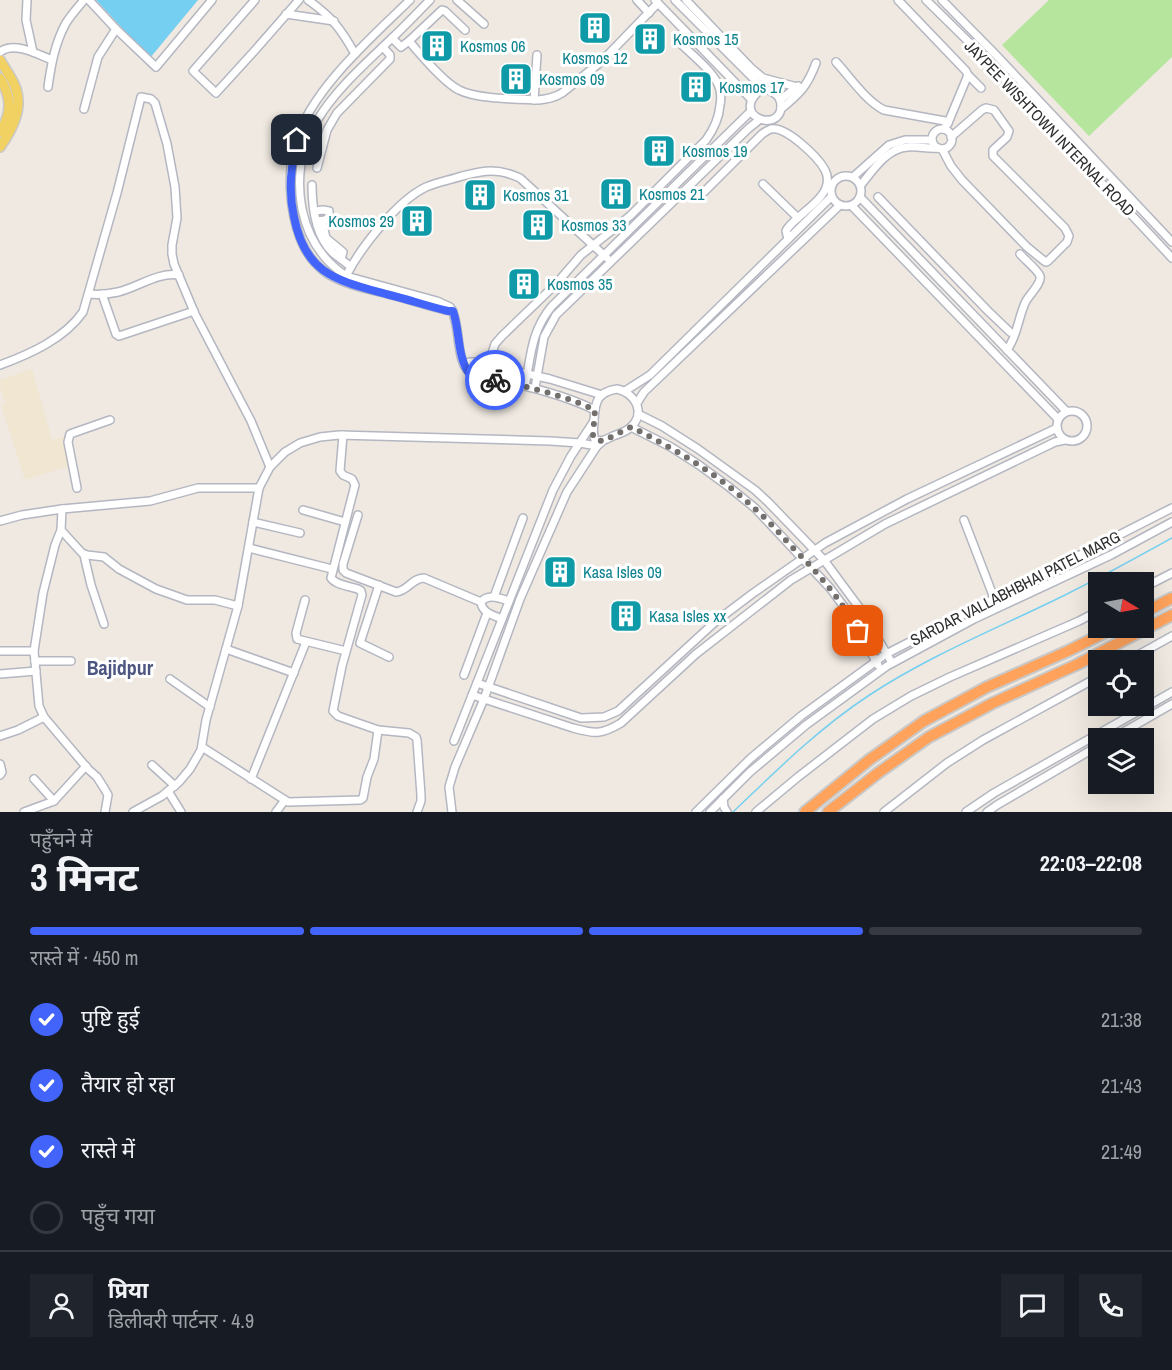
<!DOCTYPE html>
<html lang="hi">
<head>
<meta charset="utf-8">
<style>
  body { margin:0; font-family:"Archivo Narrow","Noto Sans Devanagari",sans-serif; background:#20242c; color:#f1f3f6; height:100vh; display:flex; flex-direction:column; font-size:22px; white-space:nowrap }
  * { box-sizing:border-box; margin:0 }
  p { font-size:20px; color:#9ea1a6 }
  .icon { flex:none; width:33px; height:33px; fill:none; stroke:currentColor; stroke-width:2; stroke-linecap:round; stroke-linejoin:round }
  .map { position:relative; height:812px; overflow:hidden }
  .sheet { display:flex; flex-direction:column; background:#171b24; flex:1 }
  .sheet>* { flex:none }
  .needle { width:39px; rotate:100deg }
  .controls { position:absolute; left:1088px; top:572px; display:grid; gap:12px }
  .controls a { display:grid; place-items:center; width:66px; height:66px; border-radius:0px; background:#171b24; box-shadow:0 6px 24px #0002; font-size:30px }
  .pin { position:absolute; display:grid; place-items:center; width:51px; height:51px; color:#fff; margin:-26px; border-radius:12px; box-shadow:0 3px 9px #0006 }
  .courier { position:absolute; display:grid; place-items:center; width:60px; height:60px; margin:-30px; border:4px solid #4264fb; border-radius:50%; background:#fff; color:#222; box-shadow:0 2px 8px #0007 }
  .head em { font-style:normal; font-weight:700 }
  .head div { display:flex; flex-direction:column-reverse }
  .head { display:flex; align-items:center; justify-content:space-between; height:102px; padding:0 30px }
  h1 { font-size:39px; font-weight:700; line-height:45px }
  .bar { display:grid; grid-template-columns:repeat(4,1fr); gap:9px 6px; align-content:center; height:72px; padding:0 30px }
  .bar i { height:8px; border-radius:4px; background:#363941 }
  .bar .selected { background:#4264fb }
  .bar p { grid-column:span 4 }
  .line { display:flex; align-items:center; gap:15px; padding:0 30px; border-top:2px solid #363941 }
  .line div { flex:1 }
  .round { display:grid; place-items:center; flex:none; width:63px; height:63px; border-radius:0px; background:#20242c }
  ol { padding:0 30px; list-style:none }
  li { display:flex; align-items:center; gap:18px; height:66px }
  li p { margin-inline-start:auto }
  li .icon { padding:6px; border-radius:50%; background:#4264fb; color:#fff; stroke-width:4 }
  li:last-child { color:#9ea1a6 }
  li i { width:33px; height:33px; border:3px solid #363941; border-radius:50% }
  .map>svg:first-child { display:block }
</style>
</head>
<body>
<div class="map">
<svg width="1172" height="812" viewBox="0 0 1172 812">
  <rect width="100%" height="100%" fill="#efe9e1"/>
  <path fill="#f0e6d1" d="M32 369 52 440 63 437 69 466 25 480 1 405 5 403 0 387V380Z"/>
  <path fill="#b6e59e" d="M1049 0H1172V57L1089 136 1002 45Z"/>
  <path fill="#75cff0" d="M96 0H198L150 58Z"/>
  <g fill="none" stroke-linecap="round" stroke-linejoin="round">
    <path stroke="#75cff0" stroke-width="1.5" d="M733 812C776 771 818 729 868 696 928 656 998 628 1063 596 1100 578 1136 558 1172 538"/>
    <g stroke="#b4b7c1" stroke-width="10">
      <g id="minor">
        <path d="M27 0 26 20 33 52"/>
        <path d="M89 0 116 29 156 67 212 0"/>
        <path d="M255 0 193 71 216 93 257 48 299 0"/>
        <path d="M308 0C332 17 341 29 355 54"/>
        <path d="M410 0C372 37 312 89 296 141 289 165 289 192 294 217 299 240 307 260 328 274 346 285 368 289 388 294 407 299 426 305 445 310L453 311"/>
        <path d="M430 0C417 13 404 27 391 39 340 88 287 131 302 209 308 238 322 260 346 276L437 301 450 307C462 324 454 364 472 374 514 384 556 391 595 410"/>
        <path d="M457 0 484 24"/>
        <path d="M637 0 649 13"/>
        <path d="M655 0 751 99"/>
        <path d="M675 0 763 88"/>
        <path d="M686 0 751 68 763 78 797 87"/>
        <path d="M898 0 966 71 968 75 948 123"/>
        <path d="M926 0 978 51 1172 258"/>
        <path d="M942 0 996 55 1172 242"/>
        <path d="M286 14 334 21"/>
        <path d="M465 30 445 11 442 10 409 41C419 53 445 83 459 90 476 99 517 99 538 100 547 99 554 98 562 93L602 61 658 3"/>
        <path d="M392 38 401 47 409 41"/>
        <path d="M0 52C14 41 37 54 52 60"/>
        <path d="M836 62C850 77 866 101 884 110L945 121 948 123 944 129"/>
        <path d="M968 75 981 88"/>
        <path d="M48 87C51 65 55 43 66 23 71 15 78 7 84 0"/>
        <path d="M763 88C772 92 781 94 781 106 781 135 726 115 763 88Z"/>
        <path d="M534 100 537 55"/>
        <path d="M780 100 798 86"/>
        <path d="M84 109 98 57 116 29"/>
        <path d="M781 109C800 93 807 87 816 63"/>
        <circle cx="942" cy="139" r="10"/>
        <path d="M942 149 951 166 962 180 1027 247 1043 260 1046 262 1048 261 1067 242 1069 236 1065 228 993 156V150L1007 137 1009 131 994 110 986 108 982 110 951 137"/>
        <path d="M317 168 327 130 337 113 390 59V55L383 47"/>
        <circle cx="846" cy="191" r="15"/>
        <path d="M853 177 889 145 905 140H932"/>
        <path d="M763 184 798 218"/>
        <path d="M312 185C312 207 316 236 332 252 338 257 345 262 351 267"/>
        <path d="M861 185C873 170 887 148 908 147 918 146 928 149 938 148"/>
        <path d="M702 194 762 134C765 132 768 130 771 129 786 126 818 157 825 170 827 174 828 179 827 184 824 201 798 214 787 229L786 231 788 239"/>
        <path d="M860 197 1066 411"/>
        <path d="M878 197 988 311 1010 332"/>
        <path d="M852 206 1058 419"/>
        <path d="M315 211 323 210 329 211V217L325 220 317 221"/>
        <path d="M323 225 326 238 343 252 341 259"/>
        <path d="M346 276C361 247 397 201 426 187 438 182 450 180 462 176 485 170 498 168 520 178L607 258"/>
        <path d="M89 294C99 295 109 294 118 292 139 287 157 272 179 275"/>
        <path d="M102 294 116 334 119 336 194 311"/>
        <path d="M1007 350C1018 335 1018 317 1026 301 1030 294 1042 283 1040 276 1038 270 1024 259 1020 254"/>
        <path d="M0 365C30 354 64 339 83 312L117 193 141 97 151 99 155 103 167 144 175 187 177 218 172 245V254L174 264 195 314 251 421 270 467"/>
        <path d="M464 365 470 362H474L550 379 602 395"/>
        <path d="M488 365 495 344 502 336 556 284 581 255 630 216 706 140C714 129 719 118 720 105 721 100 721 95 720 90 717 74 691 54 680 43"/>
        <path d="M525 386C531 356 531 331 552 306L751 111"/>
        <path d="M535 388 544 337 556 315 749 128 759 120"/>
        <path d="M617 389C635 393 647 413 630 428 625 432 619 434 613 436 607 439 603 442 595 440 592 433 594 428 594 420 595 402 597 392 617 389Z"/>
        <path d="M625 391 650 375 831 197"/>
        <path d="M637 403 644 392 840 205"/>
        <circle cx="1072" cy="426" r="15"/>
        <path d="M638 414 662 426 698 449 755 490 768 502 824 560 861 610 892 663"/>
        <path d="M631 427 671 447 699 465 729 487 755 508 830 588 850 615 878 665"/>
        <path d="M343 435 340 471 343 475 352 479 355 485 331 578C336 585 349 586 358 589L361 591 362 595 342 666 333 711 338 716 378 730 409 733 416 737 417 740 421 795V801L417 812"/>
        <path d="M77 488 68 442 70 434 110 420"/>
        <path d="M62 509 61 530 55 545 43 593 34 651 39 706 44 717 88 769 97 777 104 788 108 795 105 812"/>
        <path d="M303 510 345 522"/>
        <path d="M358 515 343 564V570L346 573 396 592C408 591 412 578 424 578L481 602"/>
        <path d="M964 520 994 598"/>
        <path d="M0 521 22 515 62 509 150 501 198 488H259"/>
        <path d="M253 522 300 533"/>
        <path d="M61 530 82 553 87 555 104 557 119 569 156 589 187 600H215L238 606"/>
        <path d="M249 548 332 569"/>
        <path d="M84 555 91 585 104 624"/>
        <path d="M379 585 360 643 389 657"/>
        <path d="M1143 588 1172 573"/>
        <path d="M494 597 523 518"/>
        <path d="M305 600 296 633 297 639 346 651"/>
        <path d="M502 619C493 615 482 613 481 602 488 593 500 598 509 601"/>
        <path d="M226 649 294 673"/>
        <path d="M0 651H34"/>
        <path d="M1129 660 1172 636"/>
        <path d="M35 661H71"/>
        <path d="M0 674 36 671"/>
        <path d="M464 675 487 613"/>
        <path d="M170 679 210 707"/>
        <path d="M477 683 581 718 604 717 618 711 715 622 752 594 825 543 907 499 1057 428"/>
        <path d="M472 695 573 728C595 734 601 735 621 723L696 654 791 580 885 524 1055 442 1065 440"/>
        <path d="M0 736 18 730 44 717"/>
        <path d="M1113 738 1172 704"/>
        <path d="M454 741 553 490 571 456 594 421"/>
        <path d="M202 747 288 802 360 800 363 798 367 777 374 759 378 730"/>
        <path d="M0 764 2 772 0 775"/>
        <path d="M152 765 175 786"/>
        <path d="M34 779 54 801"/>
        <path d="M251 779 306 642"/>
        <path d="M168 791 181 812"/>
        <path d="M723 799 724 807 727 812"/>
        <path d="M24 812 54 801 86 766"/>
        <path d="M133 812 162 796 179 782 190 769 201 750 206 720 238 606 259 488 270 467 285 452 300 443 320 437 339 435 550 441 580 443 597 446"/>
        <path d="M276 812 285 800"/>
        <path d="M452 812 449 787 455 767 484 699 520 599 567 492 597 446 603 441"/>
        <path d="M696 812 751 758 801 716 886 654 1172 508"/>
        <path d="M710 812 750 772 806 725 887 666 974 619 1111 555 1172 522"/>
        <path d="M756 812 798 777 873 719 911 696 950 677 1079 621 1098 611"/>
        <path d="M884 812 947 763 983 740 1098 677"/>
        <path d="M966 812 994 793 1172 692"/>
        <path d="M987 812 997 805 1098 746"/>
      </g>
    </g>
    <g stroke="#c9c9c9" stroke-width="12">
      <g id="major">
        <path d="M0 60C5 69 13 79 16 89 23 110 11 131 0 147"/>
        <path d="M0 78C12 98 12 113 0 132"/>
      </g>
    </g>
    <g stroke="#c9c9c9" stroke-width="14">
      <g id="highway">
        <path d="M1143 613 1172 598"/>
        <path d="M805 812 869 760 924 721 987 687 1068 651 1116 627"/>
        <path d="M828 812 878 773 929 737 993 703 1078 664 1172 615"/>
      </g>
    </g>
    <use href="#minor" stroke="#fff" stroke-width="7"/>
    <use href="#major" stroke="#f2d163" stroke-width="9"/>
    <use href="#highway" stroke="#ffa35c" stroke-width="10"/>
  </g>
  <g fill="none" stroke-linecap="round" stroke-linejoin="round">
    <path stroke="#726f6d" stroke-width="6" stroke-dasharray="0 10.8" d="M495 380C529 387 563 395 595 410L593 435 596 440 603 441 631 427C675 449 718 474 754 508 768 520 780 534 793 548 818 573 841 599 858 631"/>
    <path stroke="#4264fb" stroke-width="8" d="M297 140C291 166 288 190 294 217 305 274 336 280 386 294 407 299 427 306 448 311H453C460 331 457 354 468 372L495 380"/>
  </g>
  <defs>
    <g id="building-square" transform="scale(1.725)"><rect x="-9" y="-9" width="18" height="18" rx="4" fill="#0f9aa8" stroke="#fff"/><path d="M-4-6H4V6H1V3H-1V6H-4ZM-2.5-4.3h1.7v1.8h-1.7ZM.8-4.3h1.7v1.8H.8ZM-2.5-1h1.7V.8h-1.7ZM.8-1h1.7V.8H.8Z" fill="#fff"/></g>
  </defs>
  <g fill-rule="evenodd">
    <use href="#building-square" x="595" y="28"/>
    <use href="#building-square" x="650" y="39"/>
    <use href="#building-square" x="437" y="46"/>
    <use href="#building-square" x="516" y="79"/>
    <use href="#building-square" x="696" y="87"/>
    <use href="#building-square" x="659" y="151"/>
    <use href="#building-square" x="616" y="194"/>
    <use href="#building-square" x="480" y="195"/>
    <use href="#building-square" x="417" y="221"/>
    <use href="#building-square" x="538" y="225"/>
    <use href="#building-square" x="524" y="284"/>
    <use href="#building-square" x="560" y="572"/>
    <use href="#building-square" x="626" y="616"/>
  </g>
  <g text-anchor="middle" stroke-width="6" stroke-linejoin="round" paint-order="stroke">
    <g font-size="16" fill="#0d838f" stroke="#fff" text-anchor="start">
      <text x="673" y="45">Kosmos 15</text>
      <text x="460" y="52">Kosmos 06</text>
      <text x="595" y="64" text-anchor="middle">Kosmos 12</text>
      <text x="539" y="85">Kosmos 09</text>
      <text x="719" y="93">Kosmos 17</text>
      <text x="682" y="157">Kosmos 19</text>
      <text x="639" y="200">Kosmos 21</text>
      <text x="503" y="201">Kosmos 31</text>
      <text x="394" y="227" text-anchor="end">Kosmos 29</text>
      <text x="561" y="231">Kosmos 33</text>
      <text x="547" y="290">Kosmos 35</text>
      <text x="583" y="578">Kasa Isles 09</text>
      <text x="649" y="622">Kasa Isles xx</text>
    </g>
    <g font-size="16" fill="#2e2e2e" stroke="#fff">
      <text transform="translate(1050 128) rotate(46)" y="6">JAYPEE WISHTOWN INTERNAL ROAD</text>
      <text transform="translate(1015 588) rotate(-27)" y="6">SARDAR VALLABHBHAI PATEL MARG</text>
    </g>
    <g font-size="20" font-weight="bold" fill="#4d5680" stroke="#fff">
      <text x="120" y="675">Bajidpur</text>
    </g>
  </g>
</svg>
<div class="controls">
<a><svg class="needle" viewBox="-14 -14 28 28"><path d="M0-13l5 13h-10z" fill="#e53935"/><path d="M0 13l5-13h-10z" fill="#9ea1a6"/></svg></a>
<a><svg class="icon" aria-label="locate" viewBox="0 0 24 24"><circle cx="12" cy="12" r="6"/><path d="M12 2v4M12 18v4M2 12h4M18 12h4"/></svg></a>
<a><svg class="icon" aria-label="layers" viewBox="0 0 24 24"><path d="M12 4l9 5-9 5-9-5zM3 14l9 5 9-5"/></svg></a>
</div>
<div class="pin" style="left:858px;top:631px;background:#ea580c"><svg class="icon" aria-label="bag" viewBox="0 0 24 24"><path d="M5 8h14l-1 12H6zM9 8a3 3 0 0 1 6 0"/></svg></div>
<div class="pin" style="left:297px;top:140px;background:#1f2937"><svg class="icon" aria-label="home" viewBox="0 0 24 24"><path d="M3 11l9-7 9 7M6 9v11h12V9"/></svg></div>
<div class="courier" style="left:495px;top:380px"><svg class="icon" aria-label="bike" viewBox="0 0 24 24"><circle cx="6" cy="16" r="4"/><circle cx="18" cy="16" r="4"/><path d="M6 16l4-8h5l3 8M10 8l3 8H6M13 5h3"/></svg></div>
</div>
<section class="sheet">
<div class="head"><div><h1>3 मिनट</h1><p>पहुँचने में</p></div><em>22:03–22:08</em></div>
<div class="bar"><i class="selected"></i><i class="selected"></i><i class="selected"></i><i></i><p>रास्ते में · 450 m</p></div>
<ol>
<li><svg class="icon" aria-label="check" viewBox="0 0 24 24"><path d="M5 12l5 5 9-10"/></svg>पुष्टि हुई<p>21:38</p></li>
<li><svg class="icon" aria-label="check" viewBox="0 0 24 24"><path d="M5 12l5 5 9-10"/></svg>तैयार हो रहा<p>21:43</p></li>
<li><svg class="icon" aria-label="check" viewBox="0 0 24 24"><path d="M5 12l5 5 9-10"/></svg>रास्ते में<p>21:49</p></li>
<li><i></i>पहुँच गया</li>
</ol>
<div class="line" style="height:108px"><a class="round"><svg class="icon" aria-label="person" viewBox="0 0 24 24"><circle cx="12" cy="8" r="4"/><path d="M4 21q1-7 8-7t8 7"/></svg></a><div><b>प्रिया</b><p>डिलीवरी पार्टनर · 4.9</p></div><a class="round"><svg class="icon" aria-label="chat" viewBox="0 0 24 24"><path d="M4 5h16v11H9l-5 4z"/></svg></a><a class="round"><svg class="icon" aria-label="phone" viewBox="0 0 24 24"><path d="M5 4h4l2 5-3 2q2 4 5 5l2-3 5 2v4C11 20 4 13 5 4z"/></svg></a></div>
</section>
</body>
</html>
